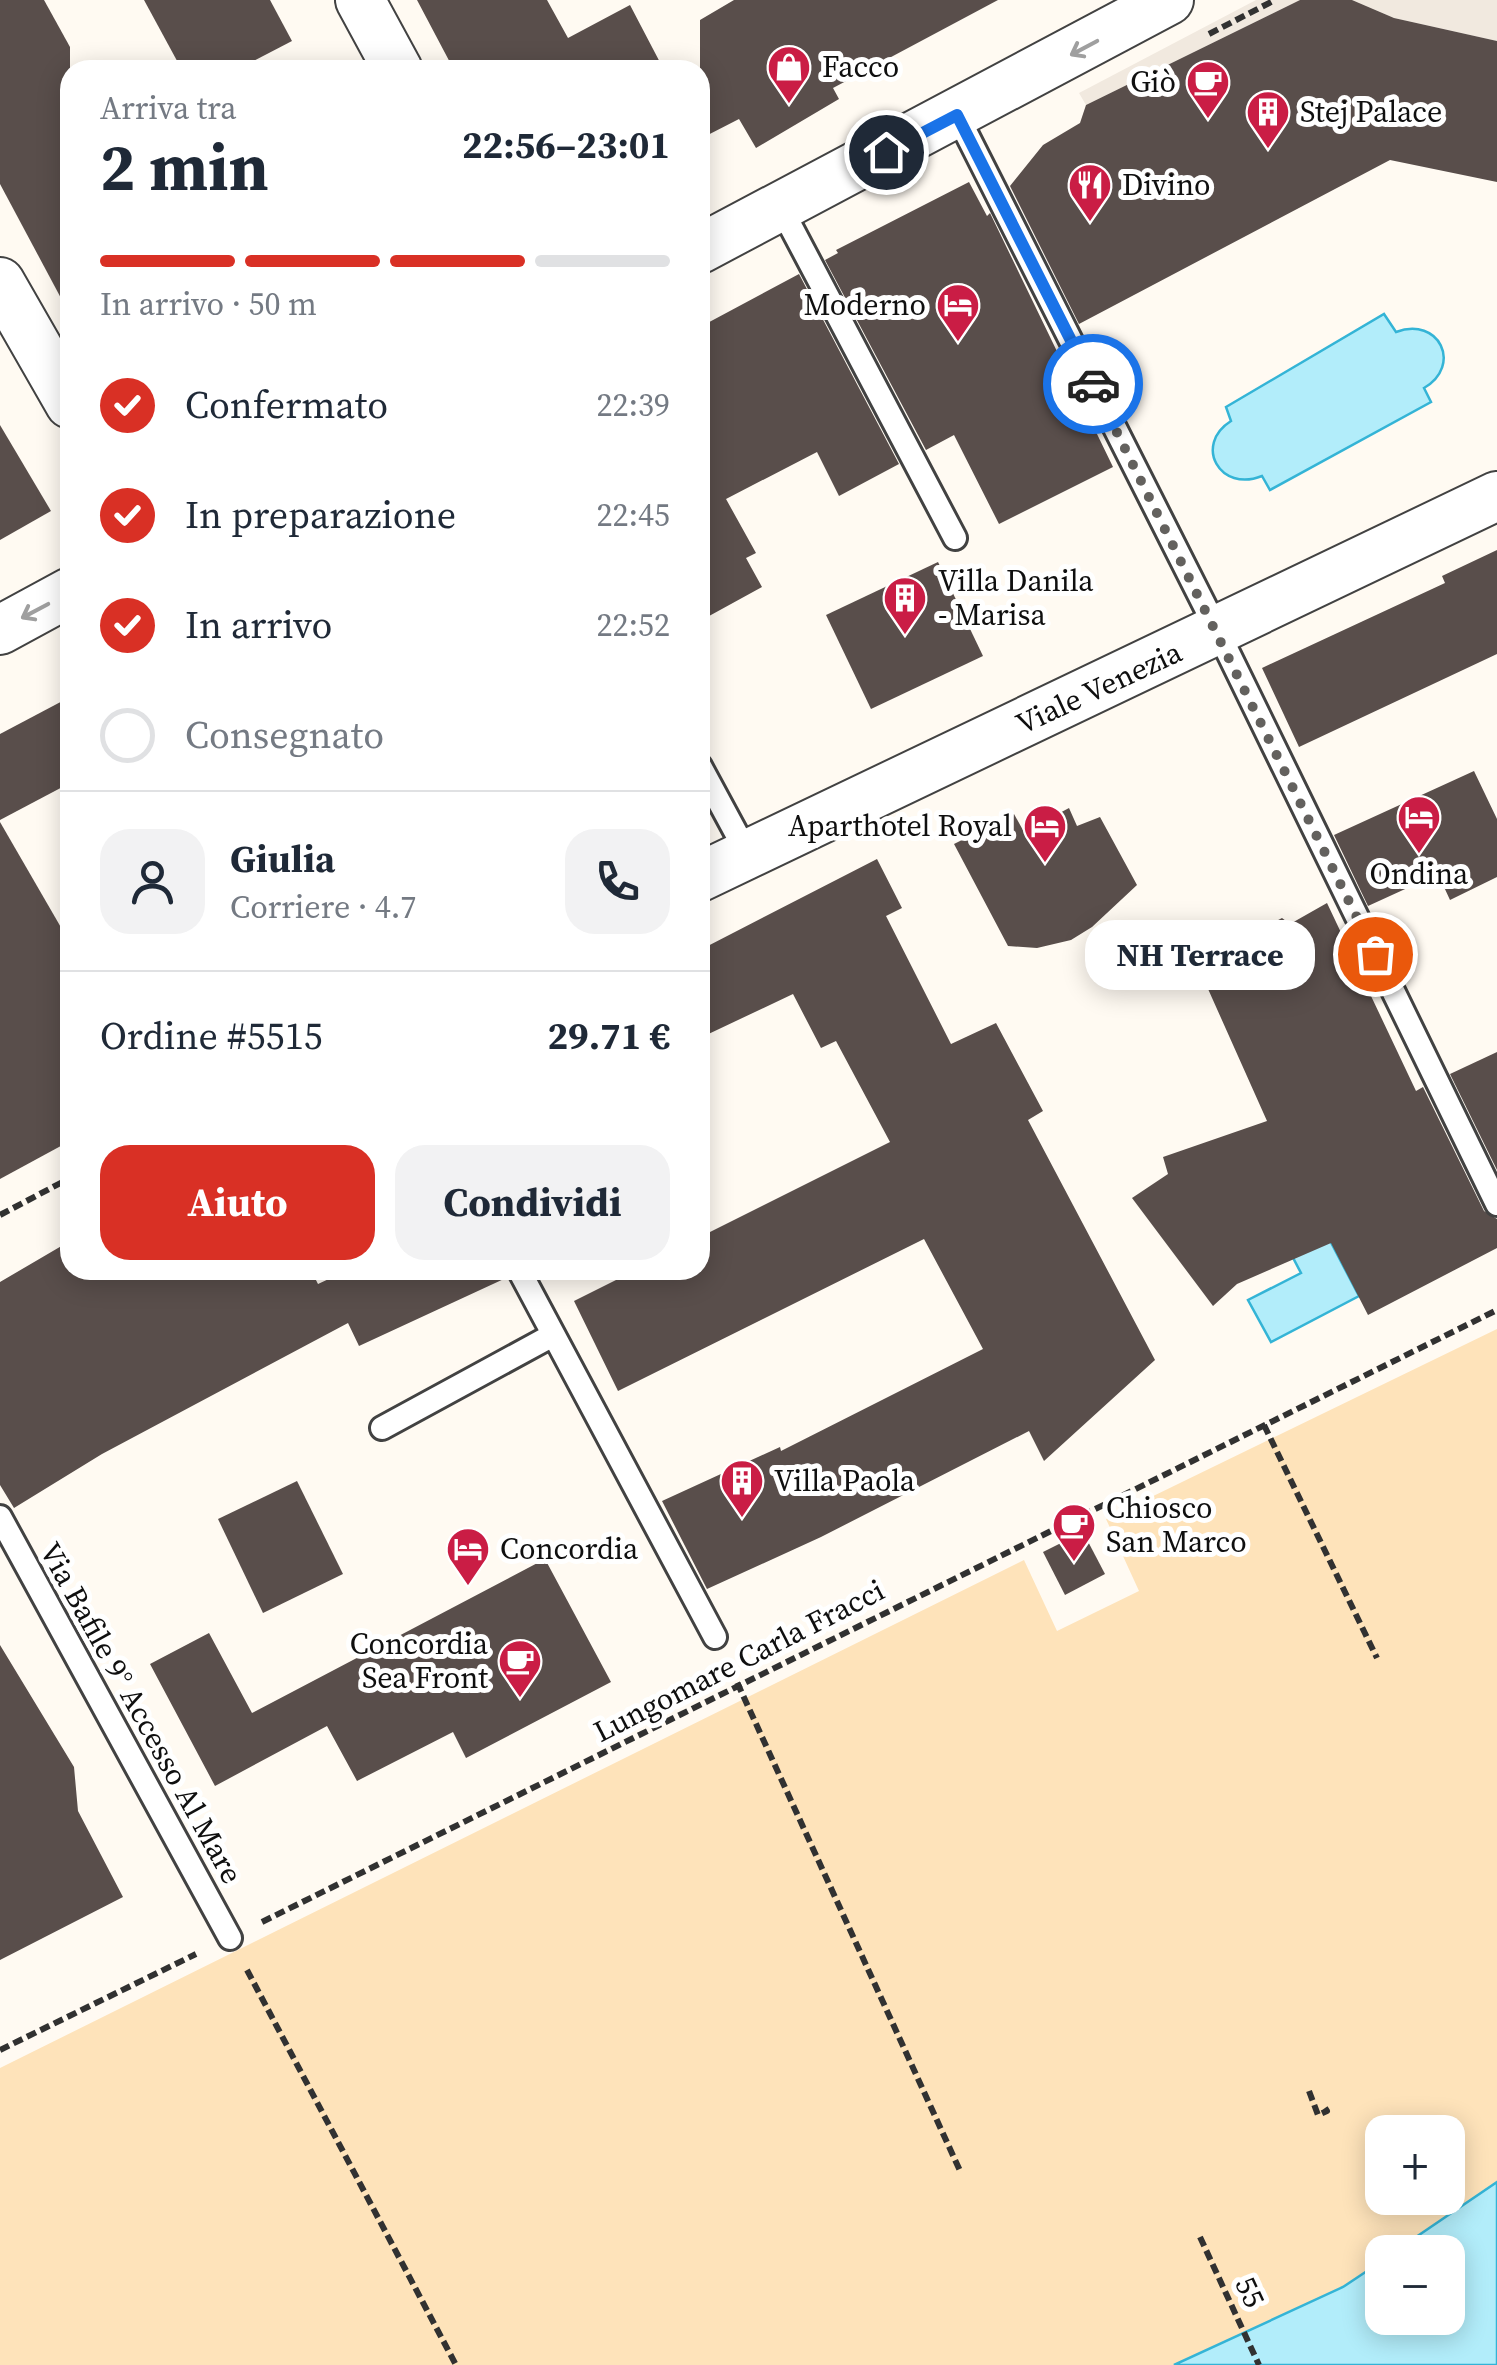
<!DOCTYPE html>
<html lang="it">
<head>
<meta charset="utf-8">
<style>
  body { margin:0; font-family:"Source Serif 4",serif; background:#f2f2f3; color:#1f2937; height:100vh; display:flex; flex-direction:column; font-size:38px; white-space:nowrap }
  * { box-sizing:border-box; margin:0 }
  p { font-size:32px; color:#747a83 }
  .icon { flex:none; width:55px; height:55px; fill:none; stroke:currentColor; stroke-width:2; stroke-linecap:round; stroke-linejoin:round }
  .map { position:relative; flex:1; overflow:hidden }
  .panel { position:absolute; left:60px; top:60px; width:650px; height:1220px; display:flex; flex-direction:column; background:#fff; border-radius:30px; box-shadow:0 5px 25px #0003 }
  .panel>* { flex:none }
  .fabs { position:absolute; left:1365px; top:2115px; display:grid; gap:20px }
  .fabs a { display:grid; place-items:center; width:100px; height:100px; border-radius:20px; background:#fff; box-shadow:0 5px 25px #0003; font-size:50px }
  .pin { position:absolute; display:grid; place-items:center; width:85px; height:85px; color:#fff; margin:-42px; border:5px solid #fff; border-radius:50%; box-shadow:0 2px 10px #0007 }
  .courier { position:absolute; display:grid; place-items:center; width:100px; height:100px; margin:-50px; border:8px solid #1a73e8; border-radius:50%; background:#fff; color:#222; box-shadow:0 2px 12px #0007 }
  .bubble { position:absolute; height:70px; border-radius:30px; background:#fff; box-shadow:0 5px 25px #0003; font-size:32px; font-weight:700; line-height:70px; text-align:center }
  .summary em { font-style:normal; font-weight:700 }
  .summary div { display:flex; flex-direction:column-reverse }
  .summary { display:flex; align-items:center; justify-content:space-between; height:170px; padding:0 40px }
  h1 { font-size:65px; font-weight:700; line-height:75px }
  .bar { display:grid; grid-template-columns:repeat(4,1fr); gap:15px 10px; align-content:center; height:120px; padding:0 40px }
  .bar i { height:12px; border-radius:8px; background:#e0e1e3 }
  .bar .current { background:#d93025 }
  .bar p { grid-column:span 4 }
  .line { display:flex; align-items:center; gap:25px; padding:0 40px; border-top:2px solid #e0e1e3 }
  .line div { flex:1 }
  .round { display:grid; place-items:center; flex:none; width:105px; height:105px; border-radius:30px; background:#f2f2f3 }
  ol { padding:0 40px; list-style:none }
  li { display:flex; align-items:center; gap:30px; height:110px }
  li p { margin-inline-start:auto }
  li .icon { padding:10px; border-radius:50%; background:#d93025; color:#fff; stroke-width:4 }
  li:last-child { color:#747a83 }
  li i { width:55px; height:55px; border:5px solid #e0e1e3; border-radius:50% }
  .action { display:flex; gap:20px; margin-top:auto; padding:20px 40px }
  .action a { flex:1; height:115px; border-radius:30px; background:#d93025; color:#fff; font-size:40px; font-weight:700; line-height:115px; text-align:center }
  .action a+a { background:#f2f2f3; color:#1f2937 }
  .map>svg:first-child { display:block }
</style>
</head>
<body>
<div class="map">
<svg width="1497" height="2365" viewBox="0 0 1497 2365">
  <rect width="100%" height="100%" fill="#fffaf2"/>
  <path fill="#fee3ba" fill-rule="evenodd" d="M1497 1329V2182L1394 2252H1382V2261L1343 2287 1174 2365H0V2068L1024 1560 1057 1631 1139 1591 1106 1519ZM1382 2132H1448V2198H1382Z"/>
  <g fill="#f1e9df">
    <path d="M1256 0H1300L1086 105 1079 93Z"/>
    <path d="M1352 0H1497V41L1394 18Z"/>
  </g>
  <g fill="#b2edfa" stroke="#34b4d6" stroke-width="2.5">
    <path d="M1384 314 1396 332C1439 316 1463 365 1424 388L1431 402 1270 490 1262 476C1220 493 1193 445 1231 421L1226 407Z"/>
    <path d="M1325 1231 1359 1296 1271 1342 1248 1300 1301 1273 1289 1250Z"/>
    <path d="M1497 2182V2365H1174L1343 2287 1382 2261V2318H1448V2252H1394Z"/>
  </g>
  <g fill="#594e4b">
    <path d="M0 0H44L70 47V315L0 184Z"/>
    <path d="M144 0H270L292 41 236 70H182Z"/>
    <path d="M417 0H547L568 38 630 5 664 70H454Z"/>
    <path d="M734 0H998L833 88 839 99 756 148 739 119 700 139V20Z"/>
    <path d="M1300 0H1352L1394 18 1497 41V182L1390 160 1079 324 1010 186 1043 145 1080 123 1086 105Z"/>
    <path d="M969 182 987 216 990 213 1113 467 999 524 954 435 926 450 825 260 838 253 836 250Z"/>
    <path d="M799 274 899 464 839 496 817 452 726 499 756 553 746 558 762 587 700 621V327Z"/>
    <path d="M0 425 51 511 0 540Z"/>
    <path d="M1497 550V654L1299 747 1262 668 1445 583 1442 576Z"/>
    <path d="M938 562 983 656 871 709 826 615Z"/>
    <path d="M70 697V783L0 820V734Z"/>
    <path d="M1474 771 1497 819V877L1450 900 1438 874 1368 906 1334 835Z"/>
    <path d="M1069 808 1077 826 1100 817 1137 885 1092 927 1071 940 1037 948 1008 946 954 844 1014 814 1024 832Z"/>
    <path d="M0 822 70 943V1141L0 1179Z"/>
    <path d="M877 859 902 908 886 916 951 1044 996 1023 1043 1111 1028 1120 1155 1360 1044 1461 1029 1431 821 1537 707 1589 662 1501 780 1447 781 1451 983 1349 924 1239 618 1391 574 1301 636 1270H700V1237L890 1142 836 1041 821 1048 793 994 700 1038V950Z"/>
    <path d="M1327 903 1416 1091 1423 1087 1484 1211 1497 1219V1248L1368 1315 1331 1243 1237 1284 1213 1306 1132 1198 1168 1174 1163 1157 1267 1121 1196 962 1282 918 1290 924Z"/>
    <path d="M1497 1052V1170L1450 1074Z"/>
    <path d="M70 1241V1270H311L318 1284 348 1270H504L506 1278 359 1346 348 1323 102 1454 14 1508 0 1485V1282Z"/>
    <path d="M297 1481 343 1574 263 1613 218 1519Z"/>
    <path d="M1083 1532 1105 1574 1065 1595 1043 1552Z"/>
    <path d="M545 1559 611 1682 466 1758 453 1732 357 1781 327 1726 215 1786 150 1664 209 1633 252 1713Z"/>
    <path d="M0 1645 74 1767 78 1811 123 1897 0 1960Z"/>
  </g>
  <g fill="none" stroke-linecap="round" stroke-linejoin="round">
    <g stroke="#424242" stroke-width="28">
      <g id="service">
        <path d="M957 115 1218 632 1497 1204"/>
        <path d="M780 206 955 538"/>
        <path d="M700 766 748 855"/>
        <path d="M519 1270 715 1637"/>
        <path d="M382 1428 553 1335"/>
        <path d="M0 1517 230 1938"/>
      </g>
    </g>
    <g stroke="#424242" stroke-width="52">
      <g id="minor">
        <path d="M360 0 398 70"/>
        <path d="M700 249 1169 0"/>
        <path d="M0 282 70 404"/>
        <path d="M0 630 70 592"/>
        <path d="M700 877 1497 496"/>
      </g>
    </g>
    <g stroke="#313131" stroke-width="6" stroke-dasharray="10 5" stroke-linecap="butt">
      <path d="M1209 34 1275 0"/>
      <path d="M0 1215 70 1178"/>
      <path d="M1264 1425 1377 1658"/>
      <path d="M731 1669 961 2173"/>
      <path d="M262 1922 1497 1310"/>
      <path d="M247 1970 456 2365"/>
      <path d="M0 2050 196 1954"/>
      <path d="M1309 2091 1318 2115 1327 2111 1325 2108"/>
      <path d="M1200 2237 1259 2365"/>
    </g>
    <use href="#service" stroke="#fff" stroke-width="22"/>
    <use href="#minor" stroke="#fff" stroke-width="48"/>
  </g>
  <defs><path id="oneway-shaft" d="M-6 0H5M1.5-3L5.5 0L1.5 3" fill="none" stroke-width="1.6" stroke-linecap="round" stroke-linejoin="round" transform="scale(2.5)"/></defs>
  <g stroke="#9f9f9f">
    <use href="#oneway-shaft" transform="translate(1084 48) rotate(152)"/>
    <use href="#oneway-shaft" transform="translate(35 611) rotate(152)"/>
  </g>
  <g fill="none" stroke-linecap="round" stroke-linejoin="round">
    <path stroke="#63615e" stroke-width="10" stroke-dasharray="0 18" d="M1093 384 1375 954"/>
    <path stroke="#1a73e8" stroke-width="12" d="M886 152 957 115 1093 384"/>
  </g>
  <defs>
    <g id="shop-pin" transform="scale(2.25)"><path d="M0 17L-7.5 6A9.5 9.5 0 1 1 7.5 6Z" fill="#ca1d45" stroke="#fff"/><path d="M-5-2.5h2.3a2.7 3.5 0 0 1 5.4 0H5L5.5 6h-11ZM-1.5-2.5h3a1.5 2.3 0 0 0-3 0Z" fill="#fff"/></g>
    <g id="cafe-pin" transform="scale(2.25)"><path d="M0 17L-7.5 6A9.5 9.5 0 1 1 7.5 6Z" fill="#ca1d45" stroke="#fff"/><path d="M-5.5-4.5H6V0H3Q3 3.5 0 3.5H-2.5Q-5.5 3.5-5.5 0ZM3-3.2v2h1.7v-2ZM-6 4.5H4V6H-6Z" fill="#fff"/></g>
    <g id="building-pin" transform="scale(2.25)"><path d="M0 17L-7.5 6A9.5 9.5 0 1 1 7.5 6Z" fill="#ca1d45" stroke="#fff"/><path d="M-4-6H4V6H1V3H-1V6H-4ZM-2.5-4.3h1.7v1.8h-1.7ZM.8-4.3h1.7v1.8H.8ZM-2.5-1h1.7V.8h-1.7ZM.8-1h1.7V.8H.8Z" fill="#fff"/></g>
    <g id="restaurant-pin" transform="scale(2.25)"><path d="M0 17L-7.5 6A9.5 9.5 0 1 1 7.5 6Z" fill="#ca1d45" stroke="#fff"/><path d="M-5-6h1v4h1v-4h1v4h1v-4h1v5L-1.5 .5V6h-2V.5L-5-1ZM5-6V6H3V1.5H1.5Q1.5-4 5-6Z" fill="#fff"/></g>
    <g id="hotel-pin" transform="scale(2.25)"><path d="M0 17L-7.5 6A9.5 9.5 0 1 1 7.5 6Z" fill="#ca1d45" stroke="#fff"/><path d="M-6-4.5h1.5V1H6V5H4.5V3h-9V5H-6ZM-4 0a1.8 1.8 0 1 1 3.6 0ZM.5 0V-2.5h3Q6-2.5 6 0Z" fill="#fff"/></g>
  </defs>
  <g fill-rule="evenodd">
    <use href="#shop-pin" x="789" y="67"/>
    <use href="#cafe-pin" x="1208" y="82"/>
    <use href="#building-pin" x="1268" y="112"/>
    <use href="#restaurant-pin" x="1090" y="185"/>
    <use href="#hotel-pin" x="958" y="305"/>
    <use href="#building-pin" x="905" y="598"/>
    <use href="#hotel-pin" x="1419" y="817"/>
    <use href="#hotel-pin" x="1045" y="826"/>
    <use href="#building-pin" x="742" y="1481"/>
    <use href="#cafe-pin" x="1074" y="1525"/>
    <use href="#hotel-pin" x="468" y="1549"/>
    <use href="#cafe-pin" x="520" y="1661"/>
  </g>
  <g text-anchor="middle" stroke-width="10" stroke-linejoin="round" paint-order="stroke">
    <g font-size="30" fill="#0f0f0f" stroke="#fff" text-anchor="start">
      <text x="822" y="77">Facco</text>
      <text x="1176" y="92" text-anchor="end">Giò</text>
      <text x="1300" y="122">Stej Palace</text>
      <text x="1122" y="195">Divino</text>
      <text x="926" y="315" text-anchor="end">Moderno</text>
      <text x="938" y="591">Villa Danila<tspan x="938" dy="34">- Marisa</tspan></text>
      <text x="1012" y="836" text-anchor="end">Aparthotel Royal</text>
      <text x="1419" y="884" text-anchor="middle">Ondina</text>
      <text x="774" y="1491">Villa Paola</text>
      <text x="1106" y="1518">Chiosco<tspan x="1106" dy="34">San Marco</tspan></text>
      <text x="500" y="1559">Concordia</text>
      <text x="488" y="1654" text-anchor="end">Concordia<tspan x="488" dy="34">Sea Front</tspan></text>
    </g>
    <g font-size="30" fill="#0f0f0f" stroke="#fff">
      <text transform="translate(1099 688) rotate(-25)" y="10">Viale Venezia</text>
      <text transform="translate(739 1661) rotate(-27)" y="10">Lungomare Carla Fracci</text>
      <text transform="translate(141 1713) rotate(61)" y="10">Via Bafile 9° Accesso Al Mare</text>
      <text transform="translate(1250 2292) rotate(65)" y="10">55</text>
    </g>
  </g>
</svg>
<div class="fabs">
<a>+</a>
<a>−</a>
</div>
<div class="pin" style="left:1375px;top:954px;background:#ea580c"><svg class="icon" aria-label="bag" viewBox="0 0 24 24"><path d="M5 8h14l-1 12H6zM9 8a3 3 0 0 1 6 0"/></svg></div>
<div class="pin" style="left:886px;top:152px;background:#1f2937"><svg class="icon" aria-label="home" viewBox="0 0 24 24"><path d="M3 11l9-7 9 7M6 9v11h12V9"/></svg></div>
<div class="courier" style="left:1093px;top:384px"><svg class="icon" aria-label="car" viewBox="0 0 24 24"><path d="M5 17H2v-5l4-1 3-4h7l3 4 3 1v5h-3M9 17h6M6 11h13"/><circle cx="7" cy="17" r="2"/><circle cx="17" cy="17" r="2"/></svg></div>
<div class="bubble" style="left:1085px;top:920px;width:230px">NH Terrace</div>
<section class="panel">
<div class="summary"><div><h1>2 min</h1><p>Arriva tra</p></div><em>22:56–23:01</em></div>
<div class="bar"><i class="current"></i><i class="current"></i><i class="current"></i><i></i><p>In arrivo · 50 m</p></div>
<ol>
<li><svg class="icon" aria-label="check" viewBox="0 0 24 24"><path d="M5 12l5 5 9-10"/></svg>Confermato<p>22:39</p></li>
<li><svg class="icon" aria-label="check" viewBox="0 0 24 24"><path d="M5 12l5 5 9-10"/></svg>In preparazione<p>22:45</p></li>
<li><svg class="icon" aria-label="check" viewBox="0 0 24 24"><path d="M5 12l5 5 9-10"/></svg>In arrivo<p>22:52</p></li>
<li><i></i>Consegnato</li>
</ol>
<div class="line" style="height:180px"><a class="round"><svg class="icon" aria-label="person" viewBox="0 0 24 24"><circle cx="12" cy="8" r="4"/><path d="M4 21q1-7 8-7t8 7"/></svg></a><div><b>Giulia</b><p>Corriere · 4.7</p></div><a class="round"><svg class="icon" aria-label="phone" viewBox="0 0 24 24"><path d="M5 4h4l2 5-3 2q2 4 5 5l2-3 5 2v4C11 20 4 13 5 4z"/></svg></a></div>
<div class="line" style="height:130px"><div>Ordine #5515</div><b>29.71 €</b></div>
<div class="action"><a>Aiuto</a><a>Condividi</a></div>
</section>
</div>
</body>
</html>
